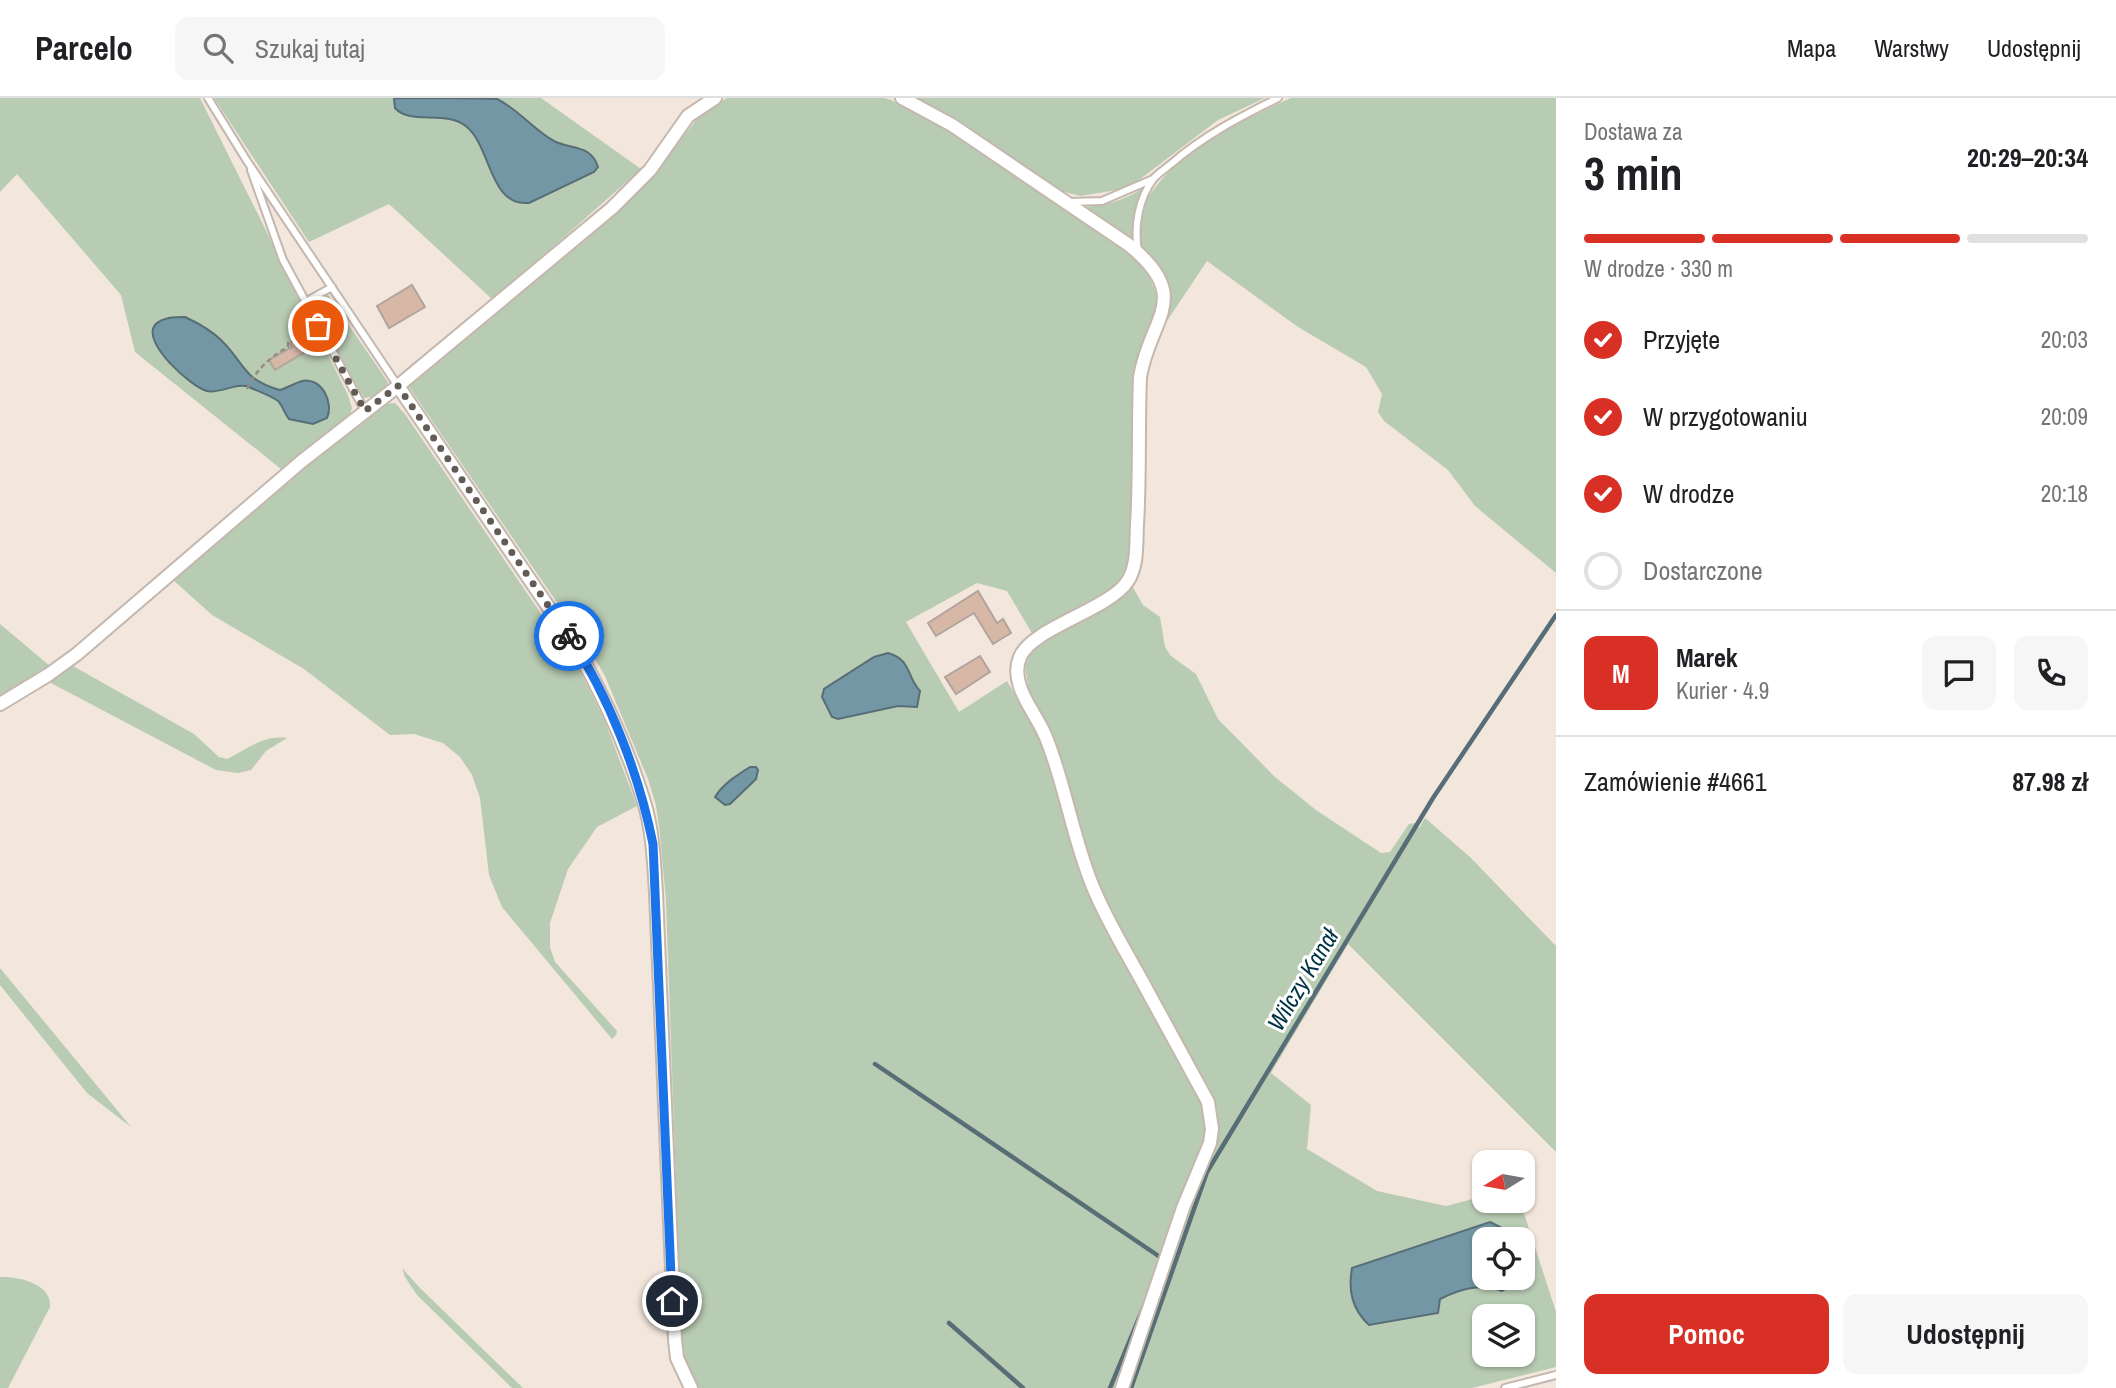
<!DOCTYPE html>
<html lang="pl">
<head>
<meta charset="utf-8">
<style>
  body { margin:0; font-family:"Archivo Narrow",sans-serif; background:#f6f6f6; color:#202124; height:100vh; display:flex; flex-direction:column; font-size:26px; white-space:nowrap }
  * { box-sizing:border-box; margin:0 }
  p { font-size:23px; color:#757577 }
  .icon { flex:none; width:38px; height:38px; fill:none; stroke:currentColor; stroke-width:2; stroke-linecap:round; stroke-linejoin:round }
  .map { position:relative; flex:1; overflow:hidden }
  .panel { display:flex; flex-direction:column; background:#fff; width:560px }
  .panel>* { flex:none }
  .needle { width:46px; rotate:259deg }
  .fabs { position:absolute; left:1472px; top:1052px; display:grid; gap:14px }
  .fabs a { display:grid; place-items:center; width:63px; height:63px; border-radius:14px; background:#fff; box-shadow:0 2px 5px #0004; font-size:35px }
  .pin { position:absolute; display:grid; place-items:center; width:60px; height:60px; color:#fff; margin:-30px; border:4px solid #fff; border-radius:50%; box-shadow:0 2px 7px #0007 }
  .courier { position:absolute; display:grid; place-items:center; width:70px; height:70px; margin:-35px; border:5px solid #1a73e8; border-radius:50%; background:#fff; color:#222; box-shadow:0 2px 9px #0007 }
  .summary em { font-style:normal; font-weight:800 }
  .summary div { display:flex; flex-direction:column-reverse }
  .summary { display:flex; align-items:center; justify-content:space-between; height:119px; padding:0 28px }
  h1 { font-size:46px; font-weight:800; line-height:52px }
  .bar { display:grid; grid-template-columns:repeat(4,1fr); gap:10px 7px; align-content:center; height:84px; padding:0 28px }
  .bar i { height:9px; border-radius:5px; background:#e0e0e0 }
  .bar .current { background:#d93025 }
  .bar p { grid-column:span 4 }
  .line { display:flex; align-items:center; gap:18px; padding:0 28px; border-top:2px solid #e0e0e0 }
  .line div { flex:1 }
  .round { display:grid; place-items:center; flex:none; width:74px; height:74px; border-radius:14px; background:#f6f6f6 }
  ol { padding:0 28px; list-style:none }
  li { display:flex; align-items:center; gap:21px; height:77px }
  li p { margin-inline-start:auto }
  li .icon { padding:7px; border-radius:50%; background:#d93025; color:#fff; stroke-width:4 }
  li:last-child { color:#757577 }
  li i { width:38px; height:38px; border:4px solid #e0e0e0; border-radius:50% }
  .primary-button { display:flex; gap:14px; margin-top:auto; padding:14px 28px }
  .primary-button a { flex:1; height:80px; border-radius:14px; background:#d93025; color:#fff; font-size:28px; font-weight:800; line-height:80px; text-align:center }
  .primary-button a+a { background:#f6f6f6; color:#202124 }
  header { display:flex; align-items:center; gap:42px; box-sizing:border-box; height:98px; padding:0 35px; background:#fff; border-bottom:2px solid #e0e0e0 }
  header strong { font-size:33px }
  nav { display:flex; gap:38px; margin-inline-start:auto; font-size:24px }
  .search { width:490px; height:63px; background:#f6f6f6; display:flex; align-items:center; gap:18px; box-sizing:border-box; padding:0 24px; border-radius:14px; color:#757577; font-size:26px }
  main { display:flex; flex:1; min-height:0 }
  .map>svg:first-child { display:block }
</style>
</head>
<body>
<header>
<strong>Parcelo</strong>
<div class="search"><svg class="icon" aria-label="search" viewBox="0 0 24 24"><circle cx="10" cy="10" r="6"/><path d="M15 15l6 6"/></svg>Szukaj tutaj</div>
<nav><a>Mapa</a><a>Warstwy</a><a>Udostępnij</a></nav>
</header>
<main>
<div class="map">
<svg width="1556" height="1290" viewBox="0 0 1556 1290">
  <rect width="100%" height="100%" fill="#f3e6dd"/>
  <g fill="#b8cbb3" fill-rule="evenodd">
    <path d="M0 0H200L348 297 352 310 349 319 281 371 135 254 121 197 17 76 0 94Z"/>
    <path d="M214 0H394L395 10 415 19 440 18 466 28 484 52 501 94 529 105 594 74 582 50 558 45 547 40 496 0H541L641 71 493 202 389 106 309 144Z"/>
    <path d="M727 0H884L891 2 946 30 1108 139 1132 157 1149 177 1157 198V211L1137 263 1135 281V380L1129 459 1127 472 1116 488 1033 537 1007 493 977 485 906 524 959 614 1007 583 1045 649 1067 732 1080 768 1202 1005 1205 1039 1201 1053 1118 1290H699L691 1278 682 1255 666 803 660 737 656 707 648 681 605 578 591 554 409 289 625 106 646 85 701 16Z"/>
    <path d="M915 0H1265L1218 22 1135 85 1117 92 1080 98 1053 91 935 9Z"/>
    <path d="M1291 0H1556V475L1475 408 1448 372 1384 323 1378 314 1382 296 1366 269 1298 229 1207 163 1165 226C1171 204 1172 183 1156 165 1150 158 1143 152 1141 143 1125 76 1244 21 1291 0Z"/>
    <path d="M1144 89 1132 124V144L1078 109C1102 109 1125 103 1144 89Z"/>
    <path d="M328 197 388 284 387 289 376 298 364 300 311 207Z"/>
    <path d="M395 305 405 316 580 573 604 621 637 708 597 729 568 771 550 825V849L555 864 617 933 616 937 612 941 502 809 489 777 480 700 472 677 460 659 443 645 414 636 390 637 304 571 212 517 172 481 337 343 384 306Z"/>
    <path d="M1131 486 1143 507 1160 519 1165 549 1171 558 1196 576 1218 621 1275 679 1316 712 1381 755 1390 754 1409 726 1415 725 1419 730 1425 720 1470 759 1556 848V1054L1348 846 1271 975 1311 1007 1307 1051 1377 1093 1446 1108 1484 1098V1102L1517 1103 1522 1109 1556 1214V1269L1472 1290H1126L1196 1088 1214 1050 1218 1028 1215 1014 1096 783 1086 757 1057 648 1029 594 1025 568 1030 557 1043 543 1111 507ZM1484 1141H1522V1180H1484ZM1484 1218H1522V1256H1484Z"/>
    <path d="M0 526 50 568 0 599Z"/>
    <path d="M73 568 194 636 219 659 227 661C247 651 263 637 287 640L266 653 251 672 238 675 216 672 49 584Z"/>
    <path d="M0 870 131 1029 87 995 0 887Z"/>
    <path d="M402 1170 420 1190 523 1290H512L417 1197 405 1179Z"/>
    <path d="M0 1179C19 1178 52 1186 50 1209L8 1290H0Z"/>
  </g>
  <g fill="#7497a5" stroke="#576e77" stroke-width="2">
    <path d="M394 0C411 0 487 0 497 1 518 11 534 32 554 43 571 52 591 46 598 69L594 74 529 105C489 108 492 51 467 29 446 11 411 28 395 10Z"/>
    <path d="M185 219C198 225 212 233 222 243 246 267 242 281 280 292 287 290 295 285 302 283 322 279 334 305 327 320L313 326 289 321C284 315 283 308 278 303 270 297 257 293 249 289 237 284 220 296 207 293 191 289 141 244 155 227 162 219 175 219 185 219Z"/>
    <path d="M888 555C912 562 906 578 920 593L917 609 898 608 838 621 832 619 822 599 824 591 874 559Z"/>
    <path d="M750 669H756L758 672 756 681 730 706 725 707 715 699C723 686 737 677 750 669Z"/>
    <path d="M1490 1124 1502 1130 1504 1141H1484V1180H1513L1510 1188 1502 1193C1480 1185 1460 1191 1440 1201L1438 1215 1369 1227C1352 1211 1348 1193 1352 1170Z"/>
  </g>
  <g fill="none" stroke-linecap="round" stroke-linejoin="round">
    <g stroke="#576e77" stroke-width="4.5">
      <path d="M875 966 1163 1161"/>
      <path d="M949 1225 1023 1290"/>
      <path d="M1110 1290 1144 1208"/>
      <path d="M1131 1290 1207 1074 1433 700 1556 517"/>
    </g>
  </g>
  <g fill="#d7b8a7" stroke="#b2a49d" stroke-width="2">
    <path d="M412 187 425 209 389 230 377 208Z"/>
    <path d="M302 238 310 251 275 272 269 262 292 249 290 245Z"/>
    <path d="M978 493 997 525 1003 521 1011 535 993 546 974 515 936 538 928 525Z"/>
    <path d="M980 558 990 574 956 596 945 579Z"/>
  </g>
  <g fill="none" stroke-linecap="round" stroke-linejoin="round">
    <g stroke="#c4b7ae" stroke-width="10">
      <g id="lane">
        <path d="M208 0 247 63 398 288"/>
        <path d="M251 72 283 162 365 313"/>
        <path d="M1070 104 1102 103 1153 81"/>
        <path d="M1138 153C1134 129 1138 101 1154 80 1159 75 1166 70 1171 66 1203 38 1240 19 1278 0"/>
        <path d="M305 204 332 189"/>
        <path d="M1505 1290 1556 1277"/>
      </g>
    </g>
    <g stroke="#c4b7ae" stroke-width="16">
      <g id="street">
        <path d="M902 0 952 27 1129 147C1194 200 1150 219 1140 279 1138 328 1140 378 1137 427 1136 445 1138 469 1127 484 1108 512 1032 530 1020 559 1008 588 1038 616 1047 642 1066 690 1073 741 1093 789 1106 821 1125 852 1142 883 1164 923 1186 964 1208 1004L1212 1031 1210 1045 1183 1110 1122 1290"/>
        <path d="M398 288 577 551C604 599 628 651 644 704 653 733 654 764 656 795L675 1242 677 1260 691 1290"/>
        <path d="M0 606 48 577 77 556 302 363 398 288 612 110 650 72 688 18 715 0"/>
      </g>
    </g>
    <path stroke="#978d87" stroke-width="2.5" stroke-dasharray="5 3.5" stroke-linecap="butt" d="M247 291C256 272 269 260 288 249V245L311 232"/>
    <use href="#lane" stroke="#fff" stroke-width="6"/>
    <use href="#street" stroke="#fff" stroke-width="12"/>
  </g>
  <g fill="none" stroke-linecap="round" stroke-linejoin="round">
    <path stroke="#625b56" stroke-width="7" stroke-dasharray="0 12.6" d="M318 228 365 313 398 288 569 538"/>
    <path stroke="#1a73e8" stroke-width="9" d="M569 538C609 598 639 676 653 746L672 1203"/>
  </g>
  <g text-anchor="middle" stroke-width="6" stroke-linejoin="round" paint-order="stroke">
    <g font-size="24" font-style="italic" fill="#003444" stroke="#fff">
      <text transform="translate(1303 882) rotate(-59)" y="8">Wilczy Kanał</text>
    </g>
  </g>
</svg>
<div class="fabs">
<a><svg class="needle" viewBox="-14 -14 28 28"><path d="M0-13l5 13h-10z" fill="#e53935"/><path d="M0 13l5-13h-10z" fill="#757577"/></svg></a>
<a><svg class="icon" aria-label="locate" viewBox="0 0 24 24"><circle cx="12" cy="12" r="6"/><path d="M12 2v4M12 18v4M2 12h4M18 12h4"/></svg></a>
<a><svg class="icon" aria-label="layers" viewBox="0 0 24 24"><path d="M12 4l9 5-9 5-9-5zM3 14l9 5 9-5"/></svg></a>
</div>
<div class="pin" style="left:318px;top:228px;background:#ea580c"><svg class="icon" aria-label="bag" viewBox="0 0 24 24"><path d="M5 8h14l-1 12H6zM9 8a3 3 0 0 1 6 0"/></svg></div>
<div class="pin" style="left:672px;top:1203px;background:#1f2937"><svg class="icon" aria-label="home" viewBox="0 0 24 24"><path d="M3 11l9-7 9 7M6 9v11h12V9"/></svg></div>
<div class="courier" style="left:569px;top:538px"><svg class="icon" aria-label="bike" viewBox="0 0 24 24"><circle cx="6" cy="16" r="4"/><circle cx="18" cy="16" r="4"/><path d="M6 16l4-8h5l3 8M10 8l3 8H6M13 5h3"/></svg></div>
</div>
<section class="panel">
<div class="summary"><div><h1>3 min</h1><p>Dostawa za</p></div><em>20:29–20:34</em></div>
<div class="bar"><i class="current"></i><i class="current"></i><i class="current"></i><i></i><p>W drodze · 330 m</p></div>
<ol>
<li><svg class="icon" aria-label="check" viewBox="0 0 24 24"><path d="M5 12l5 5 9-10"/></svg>Przyjęte<p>20:03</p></li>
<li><svg class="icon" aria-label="check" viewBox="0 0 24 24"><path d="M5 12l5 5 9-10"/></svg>W przygotowaniu<p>20:09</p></li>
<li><svg class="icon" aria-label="check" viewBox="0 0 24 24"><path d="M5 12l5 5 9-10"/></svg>W drodze<p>20:18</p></li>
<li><i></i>Dostarczone</li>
</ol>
<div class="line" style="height:126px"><b class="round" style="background:#d93025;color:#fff">M</b><div><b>Marek</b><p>Kurier · 4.9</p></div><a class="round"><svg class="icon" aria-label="chat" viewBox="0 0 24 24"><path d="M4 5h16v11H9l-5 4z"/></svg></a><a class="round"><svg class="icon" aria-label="phone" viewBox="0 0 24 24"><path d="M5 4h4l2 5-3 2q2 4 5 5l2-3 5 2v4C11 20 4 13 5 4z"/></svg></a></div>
<div class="line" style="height:91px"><div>Zamówienie #4661</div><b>87.98 zł</b></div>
<div class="primary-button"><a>Pomoc</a><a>Udostępnij</a></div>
</section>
</main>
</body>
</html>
